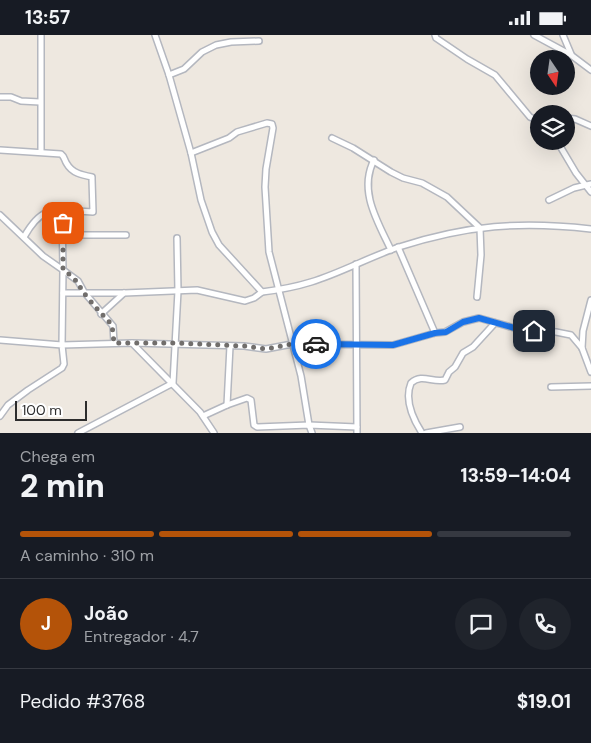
<!DOCTYPE html>
<html lang="pt">
<head>
<meta charset="utf-8">
<style>
  body { margin:0; font-family:"DM Sans",sans-serif; background:#20242c; color:#f1f3f6; height:100vh; display:flex; flex-direction:column; font-size:19px; white-space:nowrap }
  * { box-sizing:border-box; margin:0 }
  p { font-size:16px; color:#9ea1a6 }
  .icon { flex:none; width:28px; height:28px; fill:none; stroke:currentColor; stroke-width:2; stroke-linecap:round; stroke-linejoin:round }
  .map { position:relative; height:398px; overflow:hidden }
  .sheet { display:flex; flex-direction:column; background:#171b24; flex:1 }
  .sheet>* { flex:none }
  .needle { width:32px; rotate:167deg }
  .tools { position:absolute; left:530px; top:15px; display:grid; gap:10px }
  .tools a { display:grid; place-items:center; width:45px; height:45px; border-radius:50%; background:#171b24; box-shadow:0 5px 20px #0002; font-size:25px }
  .scale { position:absolute; left:15px; bottom:12px; width:72px; box-sizing:border-box; padding-left:5px; border:2px solid #2d2d2d; border-top:0; font-size:14px; line-height:18px; white-space:nowrap; color:#2d2d2d; -webkit-text-stroke:4px #fff; paint-order:stroke }
  .pin { position:absolute; display:grid; place-items:center; width:42px; height:42px; color:#fff; margin:-21px; border-radius:10px; box-shadow:0 2px 8px #0006 }
  .courier { position:absolute; display:grid; place-items:center; width:50px; height:50px; margin:-25px; border:4px solid #1a73e8; border-radius:50%; background:#fff; color:#222; box-shadow:0 1px 6px #0007 }
  .headline em { font-style:normal; font-weight:800 }
  .headline div { display:flex; flex-direction:column-reverse }
  .headline { display:flex; align-items:center; justify-content:space-between; height:85px; padding:0 20px }
  h1 { font-size:32px; font-weight:800; line-height:38px }
  .bar { display:grid; grid-template-columns:repeat(4,1fr); gap:8px 5px; align-content:center; height:60px; padding:0 20px }
  .bar i { height:6px; border-radius:4px; background:#363941 }
  .bar .on { background:#b45309 }
  .bar p { grid-column:span 4 }
  .line { display:flex; align-items:center; gap:12px; padding:0 20px; border-top:1px solid #363941 }
  .line div { flex:1 }
  .round { display:grid; place-items:center; flex:none; width:52px; height:52px; border-radius:26px; background:#20242c }
  .status { display:flex; justify-content:space-between; align-items:center; height:35px; padding:0 25px; background:#171b24; direction:ltr }
  .status svg { height:14px; fill:currentColor }
  .map>svg:first-child { display:block }
</style>
</head>
<body>
<div class="status"><b>13:57</b><svg viewBox="0 0 49 12"><path d="M0 12V9h3v3zM5 12V6h3v6zM10 12V3h3v9zM15 12V0h3v12zM26 1h20v11H26zM47 4h2v5h-2z"/></svg></div>
<div class="map">
<svg width="591" height="398" viewBox="0 0 591 398">
  <rect width="100%" height="100%" fill="#eee8e0"/>
  <g fill="none" stroke-linecap="round" stroke-linejoin="round">
    <g stroke="#b4b7bf" stroke-width="8">
      <g id="minor">
        <path d="M41 0V117"/>
        <path d="M155 0 169 40 191 118 201 165 212 197 219 210 262 257C278 255 295 252 311 247 341 238 369 222 399 212 467 190 521 186 591 194"/>
        <path d="M435 0 436 3 467 24 495 40 530 82 539 86"/>
        <path d="M534 0 571 20 591 35"/>
        <path d="M563 0 571 19"/>
        <path d="M169 40 184 34 202 17 216 10 231 7 259 6"/>
        <path d="M0 62H11L21 66 40 67"/>
        <path d="M566 83 575 84 591 91"/>
        <path d="M332 103 353 113 391 137 403 143 422 148 447 162 480 193 481 220 477 262"/>
        <path d="M557 106 576 138 591 157"/>
        <path d="M0 115 61 119C65 122 64 125 67 129 72 138 82 140 92 142V144L93 177C58 176 44 166 24 202"/>
        <path d="M191 118 229 103 237 97 267 88 272 89 273 93 266 134 265 152 269 217 301 341 309 390 312 398"/>
        <path d="M374 125C358 156 378 187 391 215"/>
        <path d="M549 165 574 153 591 149"/>
        <path d="M62 176 63 235 78 246 84 257 113 291 114 308"/>
        <path d="M0 180 43 221 63 235 62 310 132 308 200 377 214 398"/>
        <path d="M63 200H126"/>
        <path d="M398 212 435 298"/>
        <path d="M356 229 357 398"/>
        <path d="M63 258H124L197 255 245 266 254 263 262 257"/>
        <path d="M101 279 124 258"/>
        <path d="M0 305 62 310 64 329 62 333 28 355 8 370 0 381"/>
        <path d="M132 308 244 311 266 314 292 309 393 310 435 298 445 297 463 287 479 283 518 294 556 297 571 300 582 313 591 337"/>
        <path d="M582 313 583 296 591 265"/>
        <path d="M551 352 591 351"/>
        <path d="M227 370 230 311"/>
        <path d="M203 381 227 370 247 363 251 365 254 390 257 392 309 390 357 392"/>
        <path d="M78 398 173 348 178 256 177 203"/>
        <path d="M422 398C413 384 404 365 411 348 422 338 432 348 445 345L449 337 455 332 463 318 473 312 495 288"/>
        <path d="M426 398 460 392"/>
      </g>
    </g>
    <use href="#minor" stroke="#fff" stroke-width="5"/>
  </g>
  <g fill="none" stroke-linecap="round" stroke-linejoin="round">
    <path stroke="#716e6c" stroke-width="5" stroke-dasharray="0 9" d="M63 188V235C78 244 77 249 87 262 95 272 103 280 112 290L114 308H176L244 311 266 314 292 309H316"/>
    <path stroke="#1a73e8" stroke-width="6" d="M316 309 393 310 435 298 446 297 463 287 479 283 518 294 534 296"/>
  </g>
</svg>
<div class="tools">
<a><svg class="needle" viewBox="-14 -14 28 28"><path d="M0-13l5 13h-10z" fill="#e53935"/><path d="M0 13l5-13h-10z" fill="#9ea1a6"/></svg></a>
<a><svg class="icon" aria-label="layers" viewBox="0 0 24 24"><path d="M12 4l9 5-9 5-9-5zM3 14l9 5 9-5"/></svg></a>
</div>
<div class="scale">100 m</div>
<div class="pin" style="left:63px;top:188px;background:#ea580c"><svg class="icon" aria-label="bag" viewBox="0 0 24 24"><path d="M5 8h14l-1 12H6zM9 8a3 3 0 0 1 6 0"/></svg></div>
<div class="pin" style="left:534px;top:296px;background:#1f2937"><svg class="icon" aria-label="home" viewBox="0 0 24 24"><path d="M3 11l9-7 9 7M6 9v11h12V9"/></svg></div>
<div class="courier" style="left:316px;top:309px"><svg class="icon" aria-label="car" viewBox="0 0 24 24"><path d="M5 17H2v-5l4-1 3-4h7l3 4 3 1v5h-3M9 17h6M6 11h13"/><circle cx="7" cy="17" r="2"/><circle cx="17" cy="17" r="2"/></svg></div>
</div>
<section class="sheet">
<div class="headline"><div><h1>2 min</h1><p>Chega em</p></div><em>13:59–14:04</em></div>
<div class="bar"><i class="on"></i><i class="on"></i><i class="on"></i><i></i><p>A caminho · 310 m</p></div>
<div class="line" style="height:90px"><b class="round" style="background:#b45309;color:#fff">J</b><div><b>João</b><p>Entregador · 4.7</p></div><a class="round"><svg class="icon" aria-label="chat" viewBox="0 0 24 24"><path d="M4 5h16v11H9l-5 4z"/></svg></a><a class="round"><svg class="icon" aria-label="phone" viewBox="0 0 24 24"><path d="M5 4h4l2 5-3 2q2 4 5 5l2-3 5 2v4C11 20 4 13 5 4z"/></svg></a></div>
<div class="line" style="height:65px"><div>Pedido #3768</div><b>$19.01</b></div>
</section>
</body>
</html>
